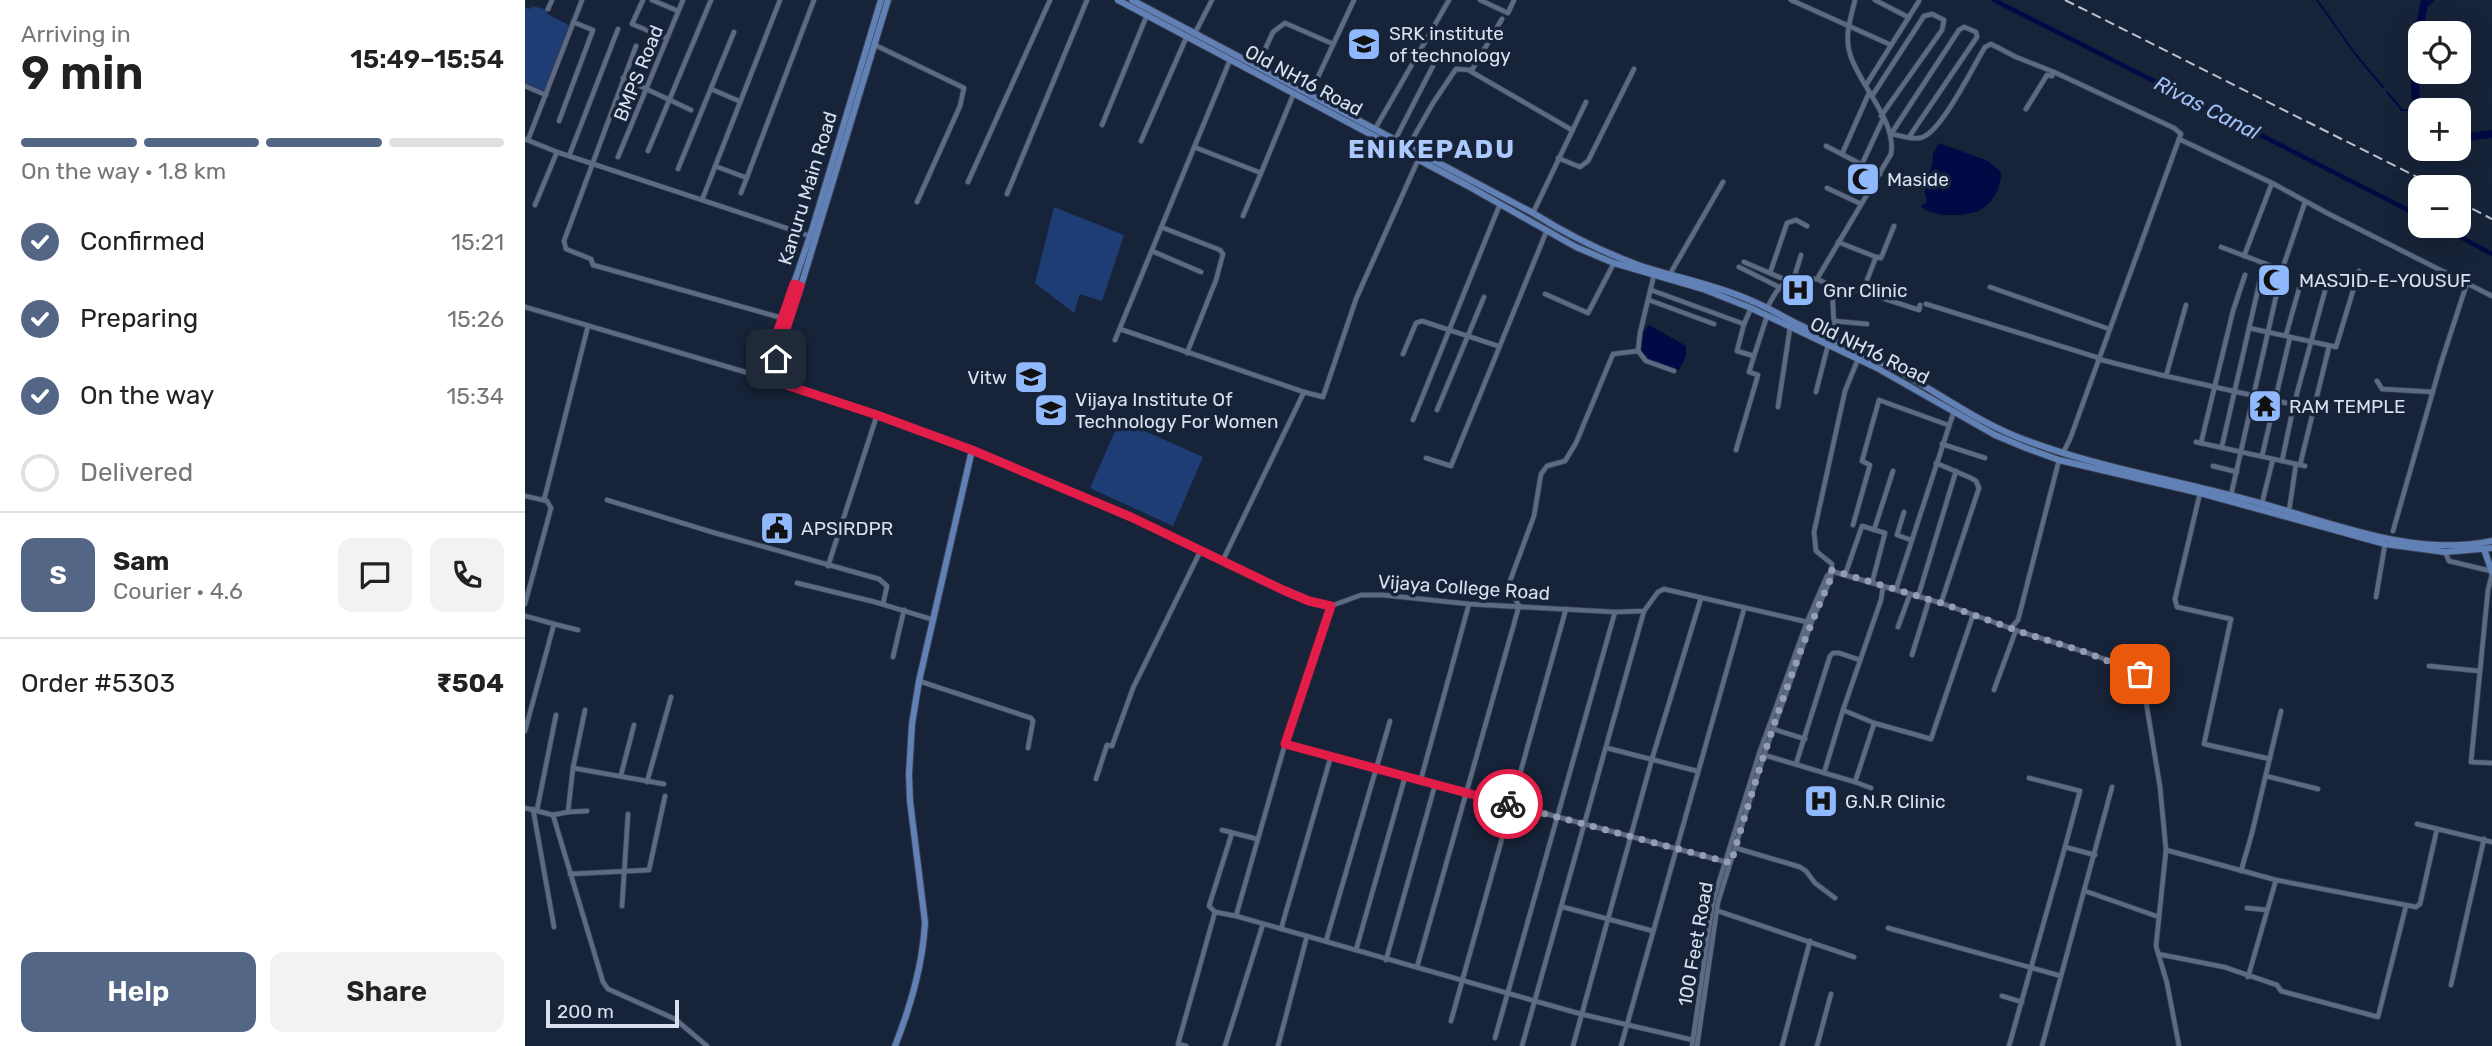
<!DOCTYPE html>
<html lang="en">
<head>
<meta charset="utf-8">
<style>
  body { margin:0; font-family:Rubik,sans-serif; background:#f2f2f2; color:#222; height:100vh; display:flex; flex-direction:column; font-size:26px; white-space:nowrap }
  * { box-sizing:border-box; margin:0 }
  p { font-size:23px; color:#767676 }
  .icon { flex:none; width:38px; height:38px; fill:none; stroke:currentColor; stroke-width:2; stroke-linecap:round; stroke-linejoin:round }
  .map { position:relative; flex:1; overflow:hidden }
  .side { display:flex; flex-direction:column; background:#fff; width:525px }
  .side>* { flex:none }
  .buttons { position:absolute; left:1883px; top:21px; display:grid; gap:14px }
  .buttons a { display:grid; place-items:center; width:63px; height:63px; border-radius:14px; background:#fff; box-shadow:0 7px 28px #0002; font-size:35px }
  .scale { position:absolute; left:21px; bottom:18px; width:133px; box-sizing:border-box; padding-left:7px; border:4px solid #d9e1f0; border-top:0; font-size:19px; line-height:24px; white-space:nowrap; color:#d9e1f0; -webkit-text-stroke:5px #172338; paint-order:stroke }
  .pin { position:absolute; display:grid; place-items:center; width:60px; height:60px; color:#fff; margin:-30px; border-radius:14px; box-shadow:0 4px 10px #0006 }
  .courier { position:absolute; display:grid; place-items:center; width:70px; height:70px; margin:-35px; border:5px solid #e11d48; border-radius:50%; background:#fff; color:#222; box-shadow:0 2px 9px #0007 }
  .overview em { font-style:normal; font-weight:600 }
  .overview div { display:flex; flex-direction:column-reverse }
  .overview { display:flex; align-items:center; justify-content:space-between; height:119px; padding:0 21px }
  h1 { font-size:46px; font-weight:600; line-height:52px }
  .bar { display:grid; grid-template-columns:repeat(4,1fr); gap:10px 7px; align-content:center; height:84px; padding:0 21px }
  .bar i { height:9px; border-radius:5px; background:#e0e0e0 }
  .bar .selected { background:#546685 }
  .bar p { grid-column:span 4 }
  .line { display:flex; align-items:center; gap:18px; padding:0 21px; border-top:2px solid #e0e0e0 }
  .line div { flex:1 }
  .round { display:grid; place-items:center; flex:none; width:74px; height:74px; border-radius:14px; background:#f2f2f2 }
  ol { padding:0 21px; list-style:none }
  li { display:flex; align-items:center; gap:21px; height:77px }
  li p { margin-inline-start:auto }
  li .icon { padding:7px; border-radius:50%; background:#546685; color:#fff; stroke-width:4 }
  li:last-child { color:#767676 }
  li i { width:38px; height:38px; border:4px solid #e0e0e0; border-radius:50% }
  .cta { display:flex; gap:14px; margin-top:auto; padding:14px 21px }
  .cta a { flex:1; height:80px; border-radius:14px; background:#546685; color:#fff; font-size:28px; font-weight:600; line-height:80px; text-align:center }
  .cta a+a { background:#f2f2f2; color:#222 }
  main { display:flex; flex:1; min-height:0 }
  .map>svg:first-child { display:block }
</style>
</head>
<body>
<main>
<section class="side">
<div class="overview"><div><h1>9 min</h1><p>Arriving in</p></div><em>15:49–15:54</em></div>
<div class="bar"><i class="selected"></i><i class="selected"></i><i class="selected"></i><i></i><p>On the way · 1.8 km</p></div>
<ol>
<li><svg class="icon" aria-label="check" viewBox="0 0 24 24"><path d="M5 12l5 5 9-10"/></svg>Confirmed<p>15:21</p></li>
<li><svg class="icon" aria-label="check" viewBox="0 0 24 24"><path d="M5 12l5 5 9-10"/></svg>Preparing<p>15:26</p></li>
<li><svg class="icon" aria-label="check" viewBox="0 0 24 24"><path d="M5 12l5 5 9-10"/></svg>On the way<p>15:34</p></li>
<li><i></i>Delivered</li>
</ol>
<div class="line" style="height:126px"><b class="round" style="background:#546685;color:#fff">S</b><div><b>Sam</b><p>Courier · 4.6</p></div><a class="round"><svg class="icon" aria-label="chat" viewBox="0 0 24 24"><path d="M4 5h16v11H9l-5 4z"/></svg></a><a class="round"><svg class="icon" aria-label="phone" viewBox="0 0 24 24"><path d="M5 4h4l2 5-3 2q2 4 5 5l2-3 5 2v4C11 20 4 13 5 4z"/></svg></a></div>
<div class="line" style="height:91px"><div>Order #5303</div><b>₹504</b></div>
<div class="cta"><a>Help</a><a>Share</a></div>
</section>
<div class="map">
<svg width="1967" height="1046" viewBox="0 0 1967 1046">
  <rect width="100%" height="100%" fill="#172338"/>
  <g fill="#1f3d75">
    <path d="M7 6 23 10 22 14 44 25 20 91 0 84V7L6 9Z"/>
    <path d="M529 207 599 235 577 301 555 294 549 313 510 283Z"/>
    <path d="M595 420 678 457 648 526 565 488Z"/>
  </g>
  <g fill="#000a44">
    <path d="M1414 143 1463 161 1476 172C1477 186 1468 203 1455 210 1442 217 1406 218 1396 206L1402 202 1398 185 1407 166 1408 154Z"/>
    <path d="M1124 325 1161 346V356L1154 370 1120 358 1116 349 1118 332Z"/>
  </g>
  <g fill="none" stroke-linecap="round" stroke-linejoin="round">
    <g stroke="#000a44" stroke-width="2">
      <path d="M1792 0 1831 55 1858 87"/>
      <path d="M1862 92 1877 110H1892"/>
    </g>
    <g stroke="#000a44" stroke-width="4.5">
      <path d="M1469 0 1895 216"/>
      <path d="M1915 226 1967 254"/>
    </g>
    <g stroke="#000a44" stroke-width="8">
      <path d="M1895 125C1886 88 1891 41 1899 4L1905 0"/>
      <path d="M1934 138 1967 134"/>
    </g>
    <g stroke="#363f51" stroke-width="6">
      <g id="minor">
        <path d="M118 0 107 24 141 38"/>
        <path d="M127 0 153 11"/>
        <path d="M255 0 177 200 285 236"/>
        <path d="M955 0 983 13 989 0"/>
        <path d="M1266 0 1366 45"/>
        <path d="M1350 0 1383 17"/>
        <path d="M23 9 27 0"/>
        <path d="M670 33 687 0"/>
        <path d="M350 45 439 88 435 106 392 202"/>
        <path d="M111 46 39 241 41 249 66 259 68 265 257 318"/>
        <path d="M732 67 748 32 760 23 808 44"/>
        <path d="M945 71 1047 130"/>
        <path d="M98 78 166 110"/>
        <path d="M1341 85 1394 1"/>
        <path d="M0 86 21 95"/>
        <path d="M186 89 214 101"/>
        <path d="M785 94 829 0"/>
        <path d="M1347 96 1399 16 1407 14 1419 20 1417 30 1356 116"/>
        <path d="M1501 109 1522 75 1527 76 1529 72"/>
        <path d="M34 121 68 30 48 22"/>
        <path d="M577 125 622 15"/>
        <path d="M850 129 924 0"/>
        <path d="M1384 137 1452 37 1451 32 1439 27 1434 30 1366 134C1375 135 1389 141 1398 137 1417 130 1448 67 1460 47L1466 44 1491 57 1529 72 1649 128 1656 134 1654 139"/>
        <path d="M0 139 32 152"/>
        <path d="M3 140 57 0"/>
        <path d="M870 140 912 58"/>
        <path d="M616 141 662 36"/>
        <path d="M1301 146 1355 174"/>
        <path d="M669 147 736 173 769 93"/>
        <path d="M883 147 908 103 931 69 947 70 977 19"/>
        <path d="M123 151 186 0"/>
        <path d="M1317 154 1344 93"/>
        <path d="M44 156 93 29"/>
        <path d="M93 157 158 0"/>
        <path d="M1033 158 1055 167 1063 161 1109 69"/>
        <path d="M1337 164 1358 119"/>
        <path d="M190 166 222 178"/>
        <path d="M153 169 209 32"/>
        <path d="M443 182 525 0"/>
        <path d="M1302 188 1336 204"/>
        <path d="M216 193 289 0"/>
        <path d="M482 194 562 0"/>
        <path d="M10 205 32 152 177 200"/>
        <path d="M1008 213 1061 102"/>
        <path d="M718 216 736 173"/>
        <path d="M636 227 695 250 698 254 691 280 662 353"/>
        <path d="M1313 242 1351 257"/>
        <path d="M1696 247 1757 270"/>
        <path d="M627 251 676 272"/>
        <path d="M1719 256 1747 183"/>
        <path d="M1219 262 1261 280"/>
        <path d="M1214 267 1254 287"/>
        <path d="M1245 273 1262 223 1271 220 1282 226"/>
        <path d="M1145 274 1198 182"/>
        <path d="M1129 275 1115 333 1113 351 1121 361 1149 371"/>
        <path d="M1269 278 1276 255"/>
        <path d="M1292 279 1307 286 1323 287 1394 310 1395 305"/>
        <path d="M1465 287 1584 329"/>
        <path d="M1126 290 1219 324 1212 351 1229 356 1242 316"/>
        <path d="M1337 293 1351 257 1356 258 1369 226"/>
        <path d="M1020 294 1063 313 1089 263"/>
        <path d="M1124 300 1189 324"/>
        <path d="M1401 304 1574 358"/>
        <path d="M1661 305 1641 376 1788 409"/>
        <path d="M0 307 237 377"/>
        <path d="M1242 308C1257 280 1260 278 1292 279L1366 154C1372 121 1334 85 1325 54 1319 36 1326 17 1330 0"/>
        <path d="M1309 321 1342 324"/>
        <path d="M1219 324 1226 308"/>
        <path d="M1724 328 1811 347 1834 271"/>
        <path d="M595 329 779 392"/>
        <path d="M1761 335 1778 275"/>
        <path d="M1306 339 1309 326 1307 286"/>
        <path d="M590 340 705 60"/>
        <path d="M878 354 891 323 897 321 973 346"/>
        <path d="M1573 359 1640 376"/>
        <path d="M1852 381 1857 389 1908 392"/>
        <path d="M1291 392 1303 345"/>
        <path d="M1253 407 1265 328"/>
        <path d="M912 410 959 297"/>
        <path d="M888 420 975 204"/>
        <path d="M1671 442 1780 466"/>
        <path d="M1676 443 1708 311 1720 275"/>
        <path d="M1417 444 1460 458"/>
        <path d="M1697 446 1739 263"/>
        <path d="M447 450 606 517 758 590 798 605 806 606 836 595H858L944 604 1090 612 1119 611 1133 592 1139 589 1282 622"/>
        <path d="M1211 450 1233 375 1224 372 1229 356"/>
        <path d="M1538 453 1545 439 1654 139 1747 183 1802 213 1967 296"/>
        <path d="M1737 456 1765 337"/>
        <path d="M901 458 926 466 1022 230"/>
        <path d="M1757 461 1769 404 1804 276"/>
        <path d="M1411 463 1446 478 1451 481 1454 488 1416 603"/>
        <path d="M1775 465 1804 347"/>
        <path d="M1688 466 1712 472"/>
        <path d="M1675 493 1650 599 1652 607 1706 619 1679 744 1745 759"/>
        <path d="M1706 495 1757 270 1780 202"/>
        <path d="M0 496 22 501 26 508 0 604"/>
        <path d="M19 500 63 326"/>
        <path d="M82 500 190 533 354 579 362 586 358 604"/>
        <path d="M1737 503 1748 459"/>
        <path d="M1764 511 1771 464"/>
        <path d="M1379 512 1372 535 1386 540"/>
        <path d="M1328 525 1345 465 1337 461 1354 400 1423 425"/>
        <path d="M1349 530 1368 471"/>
        <path d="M1868 531 1916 363 1942 283"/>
        <path d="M1920 552 1924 561 1966 571"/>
        <path d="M698 560 779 392 798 397 831 299 893 160"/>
        <path d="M303 566 352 415"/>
        <path d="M1306 571 1416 603 1496 632 1560 652 1610 670 1617 677 1635 787 1641 850 1631 946 1642 983 1654 1046"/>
        <path d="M1967 574 1963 590 1946 762 1967 763"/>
        <path d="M1320 575 1337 526 1360 533 1347 583"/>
        <path d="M272 583 350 602 409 620"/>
        <path d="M1371 589 1429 411"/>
        <path d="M1393 597 1431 471"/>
        <path d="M1851 597 1860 544"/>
        <path d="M0 616 29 624 0 731"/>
        <path d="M29 624 53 630"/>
        <path d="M1373 627 1385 594"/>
        <path d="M1486 628 1493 620 1534 460"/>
        <path d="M1387 655 1404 600"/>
        <path d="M368 657 379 610"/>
        <path d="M1904 666 1954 671"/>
        <path d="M394 681 506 718 508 721 503 748"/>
        <path d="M1469 690 1491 630"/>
        <path d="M1318 710 1349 723 1406 739 1448 615"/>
        <path d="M1248 729 1280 739"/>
        <path d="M760 744 806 606"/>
        <path d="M1082 748 1172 771"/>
        <path d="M1239 755 1330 782 1349 724"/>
        <path d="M1271 764 1305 656 1308 653H1314L1335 660"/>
        <path d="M48 768 60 710"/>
        <path d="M1299 773 1318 710 1356 600 1358 587"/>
        <path d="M96 775 109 725"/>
        <path d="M1741 776 1793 789"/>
        <path d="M1504 778 1555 791 1540 847"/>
        <path d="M571 779 582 745 587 746 608 688 676 550"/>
        <path d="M896 779 944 604"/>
        <path d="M122 782 146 697"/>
        <path d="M1330 782 1346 788"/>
        <path d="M0 808 28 815 78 982 83 989 150 1019 182 1046"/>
        <path d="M8 809 29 927"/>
        <path d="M12 810 31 715"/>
        <path d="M43 812 62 811"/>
        <path d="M28 815 43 812 48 768 139 784"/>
        <path d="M1892 824 1967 842"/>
        <path d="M697 830 732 839"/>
        <path d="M707 833 684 906 690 912 711 916 1056 1014 1168 1040"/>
        <path d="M1211 848 1275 867 1281 871 1290 883 1310 898"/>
        <path d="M1641 850 1751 880 1891 907 1895 904 1912 829"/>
        <path d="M1716 871 1727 833 1756 711"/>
        <path d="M45 874 124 870 140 796"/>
        <path d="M1560 891 1634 917"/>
        <path d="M97 906 103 814"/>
        <path d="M1038 907 1128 931"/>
        <path d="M1722 908 1742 910"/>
        <path d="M1193 911 1329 957"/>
        <path d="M711 916 760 744 1205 863"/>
        <path d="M1363 928 1536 976 1517 1046"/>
        <path d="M756 929 806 756"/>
        <path d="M801 941 865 721"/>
        <path d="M831 950 880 777"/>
        <path d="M1633 954 1699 967 1752 985 1756 991 1853 1017 1881 906"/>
        <path d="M861 960 910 785"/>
        <path d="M892 967 994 606 988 595 985 581 1009 516 1016 474 1022 466 1040 461 1051 443 1088 354 1113 351"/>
        <path d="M1536 976 1587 787"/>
        <path d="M1723 977 1751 880"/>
        <path d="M1926 985 1959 839"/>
        <path d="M1477 996 1497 1002"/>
        <path d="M926 1021 1041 609"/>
        <path d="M970 1038 1090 612"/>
        <path d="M661 1046 653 1044 690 912"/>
        <path d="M700 1046 738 924"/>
        <path d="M753 1046 782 936"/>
        <path d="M997 1046 1119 611"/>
        <path d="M1048 1046 1127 759 1176 598"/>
        <path d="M1096 1046 1219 609"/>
        <path d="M1167 1046 1188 901 1235 751 1282 622 1302 576 1305 573"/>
        <path d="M1172 1046 1193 902 1239 755 1287 621 1306 578 1307 564 1291 551 1289 532 1320 391 1333 359"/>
        <path d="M1257 1046 1285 941"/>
        <path d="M1292 1046 1306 994"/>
        <path d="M1484 1046 1540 847 1570 855"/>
      </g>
    </g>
    <g stroke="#363f51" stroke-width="8">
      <g id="major">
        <path d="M356 0 287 230 237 377 352 415 447 450 394 681 387 724 384 774 385 801 400 922C398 963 385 1008 370 1046"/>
        <path d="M593 0 943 186 1051 247 1089 263 1178 289 1226 308 1352 368 1470 435 1501 448 1534 460 1675 493 1860 544 1920 552 1967 548"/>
        <path d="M607 0 1008 213C1043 235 1077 252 1116 266 1153 278 1192 285 1227 301 1245 308 1261 319 1279 327 1314 344 1350 358 1384 377 1419 397 1453 421 1490 436 1572 469 1661 481 1745 506 1816 526 1892 557 1967 541"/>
        <path d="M245 379 279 276 363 0"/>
        <path d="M1959 549 1967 572"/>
      </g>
    </g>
    <use href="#minor" stroke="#5c6a83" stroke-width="4.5"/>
    <use href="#major" stroke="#6180b5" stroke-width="6"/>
    <g stroke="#bac2d2" stroke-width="2" stroke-dasharray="10 5" stroke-linecap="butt">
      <path d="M1540 0 1912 187"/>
      <path d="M1934 202 1967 219"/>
    </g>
  </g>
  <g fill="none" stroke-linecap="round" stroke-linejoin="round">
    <path stroke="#959eb0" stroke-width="7" stroke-dasharray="0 12.6" d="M983 804 1206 863C1234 767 1265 669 1306 578V570L1416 603 1496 632 1560 652 1615 674"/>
    <path stroke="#e11d48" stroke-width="9" d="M251 359 275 286 269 284 237 377 352 415 447 450 606 517 758 590 784 601 806 606 760 744 983 804"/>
  </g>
  <defs>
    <g id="university-square" transform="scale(1.75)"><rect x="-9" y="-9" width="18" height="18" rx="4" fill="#90b8fd" stroke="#172338"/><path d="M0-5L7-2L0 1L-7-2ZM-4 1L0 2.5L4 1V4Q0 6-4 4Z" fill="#111"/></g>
    <g id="mosque-square" transform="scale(1.75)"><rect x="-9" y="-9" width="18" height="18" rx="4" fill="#90b8fd" stroke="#172338"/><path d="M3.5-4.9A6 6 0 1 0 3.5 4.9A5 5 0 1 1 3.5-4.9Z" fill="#111"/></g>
    <g id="hospital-square" transform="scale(1.75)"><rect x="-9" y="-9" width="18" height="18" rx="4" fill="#90b8fd" stroke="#172338"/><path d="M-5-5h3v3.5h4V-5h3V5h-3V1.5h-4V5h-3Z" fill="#111"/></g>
    <g id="temple-square" transform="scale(1.75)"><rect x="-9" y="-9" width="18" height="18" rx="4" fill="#90b8fd" stroke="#172338"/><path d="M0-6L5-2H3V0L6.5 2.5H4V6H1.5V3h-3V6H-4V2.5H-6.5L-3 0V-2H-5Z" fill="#111"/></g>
    <g id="civic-square" transform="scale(1.75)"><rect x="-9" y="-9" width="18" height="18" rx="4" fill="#90b8fd" stroke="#172338"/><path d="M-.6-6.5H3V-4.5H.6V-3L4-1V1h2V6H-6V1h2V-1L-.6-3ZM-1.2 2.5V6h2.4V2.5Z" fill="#111"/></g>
  </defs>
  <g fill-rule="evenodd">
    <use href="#university-square" x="839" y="44"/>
    <use href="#mosque-square" x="1338" y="179"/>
    <use href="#mosque-square" x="1749" y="280"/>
    <use href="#hospital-square" x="1273" y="290"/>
    <use href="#university-square" x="506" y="377"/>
    <use href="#temple-square" x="1740" y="406"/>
    <use href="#university-square" x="526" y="410"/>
    <use href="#civic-square" x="252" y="528"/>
    <use href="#hospital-square" x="1296" y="801"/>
  </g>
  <g text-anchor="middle" stroke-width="7" stroke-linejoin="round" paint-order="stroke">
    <g font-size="19" fill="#d9e1f0" stroke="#172338" text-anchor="start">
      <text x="864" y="40">SRK institute<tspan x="864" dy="22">of technology</tspan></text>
      <text x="1362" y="186">Maside</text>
      <text x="1774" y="287">MASJID-E-YOUSUF</text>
      <text x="1298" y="297">Gnr Clinic</text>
      <text x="482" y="384" text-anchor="end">Vitw</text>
      <text x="550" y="406">Vijaya Institute Of<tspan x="550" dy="22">Technology For Women</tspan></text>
      <text x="1764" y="413">RAM TEMPLE</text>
      <text x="276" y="535">APSIRDPR</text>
      <text x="1320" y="808">G.N.R Clinic</text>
    </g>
    <g font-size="19" fill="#d9e1f0" stroke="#172338">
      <text transform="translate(113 73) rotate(-68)" y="7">BMPS Road</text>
      <text transform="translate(779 80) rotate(28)" y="7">Old NH16 Road</text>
      <text transform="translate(282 188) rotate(-73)" y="7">Kanuru Main Road</text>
      <text transform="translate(1345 350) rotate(26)" y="7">Old NH16 Road</text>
      <text transform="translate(939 587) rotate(4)" y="7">Vijaya College Road</text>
      <text transform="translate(1170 944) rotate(-80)" y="7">100 Feet Road</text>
    </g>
    <g font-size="21" font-style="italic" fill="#a1c0f6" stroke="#172338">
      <text transform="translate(1682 108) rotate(27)" y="7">Rivas Canal</text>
    </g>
    <g font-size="26" font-weight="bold" letter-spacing="2" fill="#abc9fd" stroke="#172338">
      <text x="907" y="158">ENIKEPADU</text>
    </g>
  </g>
</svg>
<div class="buttons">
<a><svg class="icon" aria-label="locate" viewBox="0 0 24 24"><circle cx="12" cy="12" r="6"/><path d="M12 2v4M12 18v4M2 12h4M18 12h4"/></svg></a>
<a>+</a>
<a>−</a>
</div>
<div class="scale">200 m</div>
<div class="pin" style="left:1615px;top:674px;background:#ea580c"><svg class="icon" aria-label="bag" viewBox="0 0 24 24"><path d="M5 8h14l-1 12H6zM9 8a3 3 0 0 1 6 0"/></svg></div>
<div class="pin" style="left:251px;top:359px;background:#1f2937"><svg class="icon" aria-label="home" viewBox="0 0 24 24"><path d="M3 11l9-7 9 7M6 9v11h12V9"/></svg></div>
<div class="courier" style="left:983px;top:804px"><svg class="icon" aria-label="bike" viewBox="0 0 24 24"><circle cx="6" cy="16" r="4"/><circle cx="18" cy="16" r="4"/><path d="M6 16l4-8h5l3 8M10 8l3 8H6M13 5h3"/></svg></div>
</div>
</main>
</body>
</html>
